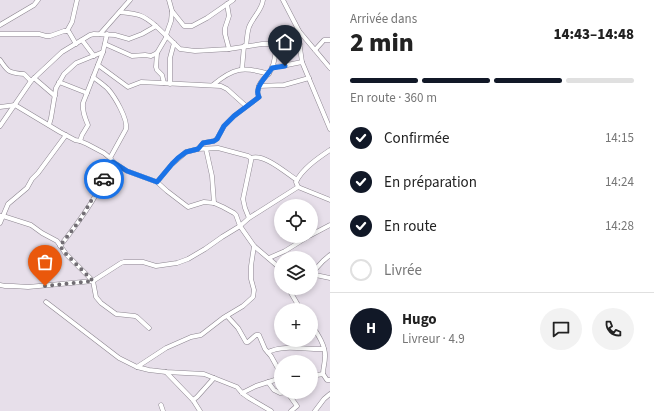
<!DOCTYPE html>
<html lang="fr">
<head>
<meta charset="utf-8">
<style>
  body { margin:0; font-family:"Source Sans 3",sans-serif; background:#f2f2f2; color:#222; height:100vh; display:flex; flex-direction:column; font-size:15px; white-space:nowrap }
  * { box-sizing:border-box; margin:0 }
  p { font-size:13px; color:#767676 }
  .icon { flex:none; width:22px; height:22px; fill:none; stroke:currentColor; stroke-width:2; stroke-linecap:round; stroke-linejoin:round }
  .map { position:relative; flex:1; overflow:hidden }
  .side { display:flex; flex-direction:column; background:#fff; width:324px }
  .side>* { flex:none }
  .controls { position:absolute; left:274px; top:199px; display:grid; gap:8px }
  .controls a { display:grid; place-items:center; width:44px; height:44px; border-radius:50%; background:#fff; box-shadow:0 2px 6px #0003; font-size:20px }
  .pin { position:absolute; display:grid; place-items:center; width:34px; height:34px; color:#fff; margin:-41px -17px; border-radius:50% 50% 50% 0; rotate:-45deg; box-shadow:0 0 4px #0007 }
  .pin .icon { rotate:45deg }
  .courier { position:absolute; display:grid; place-items:center; width:40px; height:40px; margin:-20px; border:3px solid #1a73e8; border-radius:50%; background:#fff; color:#222; box-shadow:0 1px 5px #0007 }
  .headline em { font-style:normal; font-weight:800 }
  .headline div { display:flex; flex-direction:column-reverse }
  .headline { display:flex; align-items:center; justify-content:space-between; height:68px; padding:0 20px }
  h1 { font-size:26px; font-weight:800; line-height:30px }
  .bar { display:grid; grid-template-columns:repeat(4,1fr); gap:6px 4px; align-content:center; height:48px; padding:0 20px }
  .bar i { height:5px; border-radius:3px; background:#e0e0e0 }
  .bar .active { background:#111827 }
  .bar p { grid-column:span 4 }
  .line { display:flex; align-items:center; gap:10px; padding:0 20px; border-top:1px solid #e0e0e0 }
  .line div { flex:1 }
  .round { display:grid; place-items:center; flex:none; width:42px; height:42px; border-radius:21px; background:#f2f2f2 }
  ol { padding:0 20px; list-style:none }
  li { display:flex; align-items:center; gap:12px; height:44px }
  li p { margin-inline-start:auto }
  li .icon { padding:4px; border-radius:50%; background:#111827; color:#fff; stroke-width:4 }
  li:last-child { color:#767676 }
  li i { width:22px; height:22px; border:2px solid #e0e0e0; border-radius:50% }
  main { display:flex; flex:1; min-height:0 }
  .map>svg:first-child { display:block }
</style>
</head>
<body>
<main>
<div class="map">
<svg width="330" height="411" viewBox="0 0 330 411">
  <rect width="100%" height="100%" fill="#e7dfea"/>
  <g fill="none" stroke-linecap="round" stroke-linejoin="round">
    <g stroke="#8d8690" stroke-width="5">
      <g id="minor">
        <path d="M283 0 299 31V41L302 62 330 129"/>
        <path d="M227 4 229 16 225 28V34L229 49"/>
        <path d="M172 11 184 26H192L207 18 233 0"/>
        <path d="M120 12C138 14 142 14 156 26"/>
        <path d="M0 25 34 5 38 0"/>
        <path d="M67 31 72 22 77 0"/>
        <path d="M299 31 330 68"/>
        <path d="M0 34H39L46 36H50L64 31H67L69 32 76 44"/>
        <path d="M100 34 130 0"/>
        <path d="M166 35 171 21 172 11 169 0"/>
        <path d="M82 40 94 56"/>
        <path d="M105 44 132 56 145 55 151 56 157 53"/>
        <path d="M246 46C247 40 247 33 249 27 253 17 262 10 263 0"/>
        <path d="M315 50 324 40H330"/>
        <path d="M0 60C8 72 9 73 24 74L31 81"/>
        <path d="M98 65 128 87 141 82 221 86 227 89 246 106"/>
        <path d="M272 67 282 66 302 62"/>
        <path d="M242 69 244 46"/>
        <path d="M93 77C98 81 104 85 108 89 115 97 128 119 126 129L110 158"/>
        <path d="M34 78 55 96"/>
        <path d="M59 82 87 93"/>
        <path d="M164 83 162 75 157 70 156 67 157 53 167 36"/>
        <path d="M170 84V58L174 43"/>
        <path d="M213 85C233 68 243 66 269 74"/>
        <path d="M259 86 284 85 309 78"/>
        <path d="M0 107 15 105 60 132 75 140 80 141 87 144 104 153 110 158 113 162 127 171 157 182 167 191 188 207 204 202 214 203 223 207 234 213 236 215 240 226 254 246 281 269"/>
        <path d="M49 125 51 118 56 88 64 74 76 63 103 52"/>
        <path d="M0 126 31 81 62 52 90 35 94 34 115 35 129 39 142 34 156 26 180 49 195 51 229 49 262 44H270L281 46 300 44"/>
        <path d="M80 141 82 135 88 125C85 118 82 111 83 103L103 52 107 34"/>
        <path d="M198 149 203 143 214 141 217 139 224 126 234 116 259 97C258 95 257 93 258 90 258 81 269 76 272 68 275 61 275 53 277 45"/>
        <path d="M206 149 212 176 214 203"/>
        <path d="M251 158C264 153 286 173 297 180"/>
        <path d="M157 182 172 164 186 152 198 149 218 148 248 156 251 158V161L243 199 245 208 249 218"/>
        <path d="M298 187 330 200"/>
        <path d="M0 216H3L31 225 42 233 57 241 66 254 93 281 96 297 101 303 116 314 135 316 137 317 149 328"/>
        <path d="M0 223 8 204 27 188 32 179 38 173 66 135"/>
        <path d="M311 235 330 225"/>
        <path d="M60 246C80 221 100 192 113 162"/>
        <path d="M269 258 285 251 309 236"/>
        <path d="M311 274 323 261 330 255"/>
        <path d="M311 274 330 278"/>
        <path d="M0 285 5 286H13L28 287 93 281 121 263 124 262H143L156 266 177 263 188 259 205 249 222 237 240 226 249 218 298 187 296 182C302 169 318 158 330 150"/>
        <path d="M288 288 301 310"/>
        <path d="M46 302 119 358 137 367 149 370 166 372 204 374 237 387 242 393 249 398 271 411"/>
        <path d="M227 316 238 328 246 342H248L256 335H259L265 349 271 356 281 374"/>
        <path d="M311 324C317 333 326 346 325 357 325 363 323 368 323 374L327 380H330"/>
        <path d="M268 352C284 344 307 350 324 349"/>
        <path d="M137 367 166 348 191 337 201 335 223 318 243 306 253 297 254 290 251 279V266L254 246"/>
        <path d="M166 372 193 400 200 411"/>
        <path d="M311 376 323 374"/>
        <path d="M268 382 274 390 280 393 287 392 297 406 291 411"/>
        <path d="M242 393 256 386 281 378"/>
        <path d="M193 400 197 397 214 378"/>
        <path d="M161 405 163 411"/>
        <path d="M315 411 324 399 330 394"/>
      </g>
    </g>
    <use href="#minor" stroke="#fff" stroke-width="4"/>
  </g>
  <g fill="none" stroke-linecap="round" stroke-linejoin="round">
    <path stroke="#716d73" stroke-width="4" stroke-dasharray="0 7.2" d="M45 286 93 281 66 254 60 246 80 220 104 179"/>
    <path stroke="#1a73e8" stroke-width="5" d="M104 179 113 162 127 171 157 182 172 164 178 158 186 152 198 149 203 143 214 141 217 139 224 126 234 116 259 97C258 95 257 93 258 90 258 84 269 73 272 68L285 66"/>
  </g>
</svg>
<div class="controls">
<a><svg class="icon" aria-label="locate" viewBox="0 0 24 24"><circle cx="12" cy="12" r="6"/><path d="M12 2v4M12 18v4M2 12h4M18 12h4"/></svg></a>
<a><svg class="icon" aria-label="layers" viewBox="0 0 24 24"><path d="M12 4l9 5-9 5-9-5zM3 14l9 5 9-5"/></svg></a>
<a>+</a>
<a>−</a>
</div>
<div class="pin" style="left:45px;top:286px;background:#ea580c"><svg class="icon" aria-label="bag" viewBox="0 0 24 24"><path d="M5 8h14l-1 12H6zM9 8a3 3 0 0 1 6 0"/></svg></div>
<div class="pin" style="left:285px;top:66px;background:#1f2937"><svg class="icon" aria-label="home" viewBox="0 0 24 24"><path d="M3 11l9-7 9 7M6 9v11h12V9"/></svg></div>
<div class="courier" style="left:104px;top:179px"><svg class="icon" aria-label="car" viewBox="0 0 24 24"><path d="M5 17H2v-5l4-1 3-4h7l3 4 3 1v5h-3M9 17h6M6 11h13"/><circle cx="7" cy="17" r="2"/><circle cx="17" cy="17" r="2"/></svg></div>
</div>
<section class="side">
<div class="headline"><div><h1>2 min</h1><p>Arrivée dans</p></div><em>14:43–14:48</em></div>
<div class="bar"><i class="active"></i><i class="active"></i><i class="active"></i><i></i><p>En route · 360 m</p></div>
<ol>
<li><svg class="icon" aria-label="check" viewBox="0 0 24 24"><path d="M5 12l5 5 9-10"/></svg>Confirmée<p>14:15</p></li>
<li><svg class="icon" aria-label="check" viewBox="0 0 24 24"><path d="M5 12l5 5 9-10"/></svg>En préparation<p>14:24</p></li>
<li><svg class="icon" aria-label="check" viewBox="0 0 24 24"><path d="M5 12l5 5 9-10"/></svg>En route<p>14:28</p></li>
<li><i></i>Livrée</li>
</ol>
<div class="line" style="height:72px"><b class="round" style="background:#111827;color:#fff">H</b><div><b>Hugo</b><p>Livreur · 4.9</p></div><a class="round"><svg class="icon" aria-label="chat" viewBox="0 0 24 24"><path d="M4 5h16v11H9l-5 4z"/></svg></a><a class="round"><svg class="icon" aria-label="phone" viewBox="0 0 24 24"><path d="M5 4h4l2 5-3 2q2 4 5 5l2-3 5 2v4C11 20 4 13 5 4z"/></svg></a></div>
</section>
</main>
</body>
</html>
